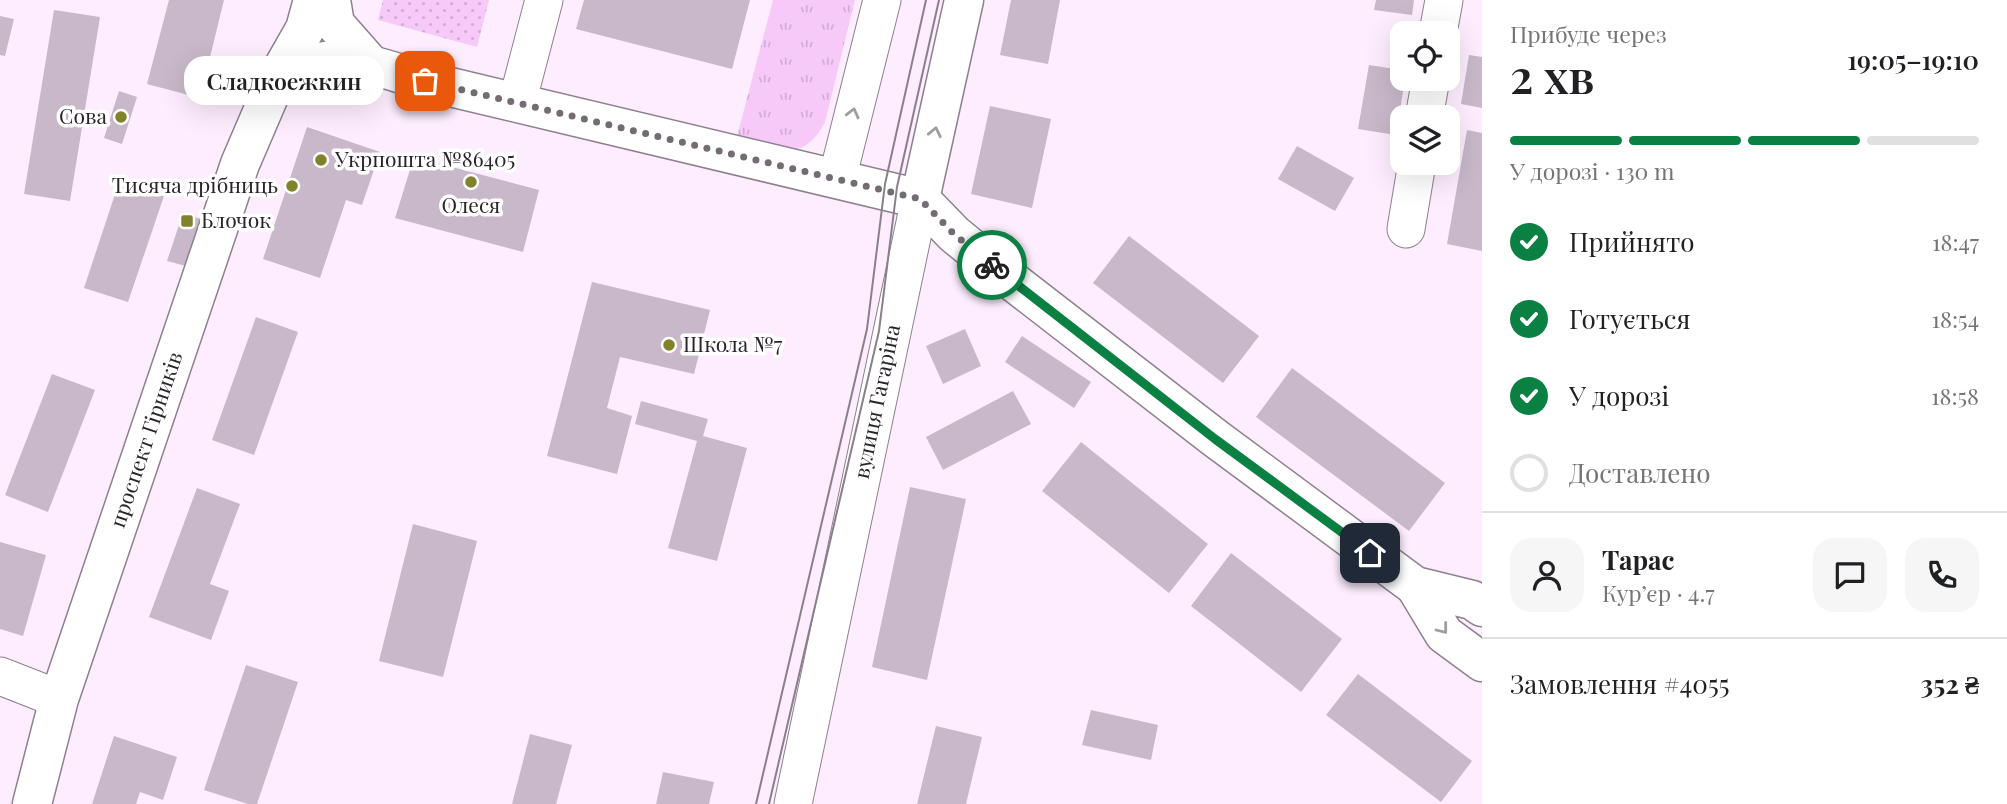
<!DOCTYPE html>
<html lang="uk">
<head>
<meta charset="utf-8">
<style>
  body { margin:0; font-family:"Playfair Display",serif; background:#f6f6f6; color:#202124; height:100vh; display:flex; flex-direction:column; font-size:26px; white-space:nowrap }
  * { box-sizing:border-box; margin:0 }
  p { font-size:23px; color:#757577 }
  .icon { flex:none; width:38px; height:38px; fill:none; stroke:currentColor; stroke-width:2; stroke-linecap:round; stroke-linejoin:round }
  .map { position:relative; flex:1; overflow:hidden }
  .side { display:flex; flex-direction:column; background:#fff; width:525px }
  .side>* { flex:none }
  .controls { position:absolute; left:1390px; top:21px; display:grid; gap:14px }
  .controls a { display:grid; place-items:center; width:70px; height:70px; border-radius:14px; background:#fff; box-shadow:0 7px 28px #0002; font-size:35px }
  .pin { position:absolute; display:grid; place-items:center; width:60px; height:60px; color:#fff; margin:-30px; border-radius:14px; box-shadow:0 4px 10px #0006 }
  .courier { position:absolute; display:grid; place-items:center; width:70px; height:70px; margin:-35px; border:5px solid #0b8043; border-radius:50%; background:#fff; color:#222; box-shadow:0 2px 9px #0007 }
  .bubble { position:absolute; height:49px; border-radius:21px; background:#fff; box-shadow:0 7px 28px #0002; font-size:23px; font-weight:600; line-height:49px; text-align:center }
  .headline em { font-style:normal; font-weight:600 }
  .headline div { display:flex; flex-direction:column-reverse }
  .headline { display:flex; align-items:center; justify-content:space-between; height:119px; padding:0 28px }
  h1 { font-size:46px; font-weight:600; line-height:52px }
  .bar { display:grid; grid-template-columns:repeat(4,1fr); gap:10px 7px; align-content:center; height:84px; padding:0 28px }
  .bar i { height:9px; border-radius:5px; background:#e0e0e0 }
  .bar .selected { background:#0b8043 }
  .bar p { grid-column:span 4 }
  .line { display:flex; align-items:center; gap:18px; padding:0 28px; border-top:2px solid #e0e0e0 }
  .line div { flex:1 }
  .round { display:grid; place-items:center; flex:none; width:74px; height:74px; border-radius:21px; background:#f6f6f6 }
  ol { padding:0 28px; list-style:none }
  li { display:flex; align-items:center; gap:21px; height:77px }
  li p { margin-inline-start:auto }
  li .icon { padding:7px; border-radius:50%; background:#0b8043; color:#fff; stroke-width:4 }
  li:last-child { color:#757577 }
  li i { width:38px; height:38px; border:4px solid #e0e0e0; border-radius:50% }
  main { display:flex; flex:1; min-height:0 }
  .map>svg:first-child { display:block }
</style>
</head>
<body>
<main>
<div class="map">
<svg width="1482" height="804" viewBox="0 0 1482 804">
  <defs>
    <pattern id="grass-dots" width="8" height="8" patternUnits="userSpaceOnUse" patternTransform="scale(1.75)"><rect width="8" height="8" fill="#f6c9f9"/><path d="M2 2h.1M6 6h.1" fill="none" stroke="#d3acd6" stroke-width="1.8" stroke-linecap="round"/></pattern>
    <pattern id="park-tufts" width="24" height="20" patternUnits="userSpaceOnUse" patternTransform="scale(1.75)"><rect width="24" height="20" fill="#f6c9f9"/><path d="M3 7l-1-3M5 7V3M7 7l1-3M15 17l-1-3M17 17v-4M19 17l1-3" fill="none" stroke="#d3acd6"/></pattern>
  </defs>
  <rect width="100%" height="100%" fill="#fdedfe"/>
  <path fill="url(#grass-dots)" d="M383 0H489L477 47 378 20Z"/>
  <path fill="url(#park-tufts)" d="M773 0H855L825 122C803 165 774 149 736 140Z"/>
  <g fill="#c8b8c9">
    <path d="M169 0H224L200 98 147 84Z"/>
    <path d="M584 0H750L732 69 576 29Z"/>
    <path d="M1011 0H1060L1048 64 1000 55Z"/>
    <path d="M1376 0H1414L1412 15 1374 10Z"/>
    <path d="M54 10 100 17 70 201 24 194Z"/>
    <path d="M0 16 14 19 5 56 0 55Z"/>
    <path d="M1469 55 1482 57V108L1461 104Z"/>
    <path d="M1369 65 1402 70V79H1405L1396 135 1358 129Z"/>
    <path d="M119 91 137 97 122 144 104 138Z"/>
    <path d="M990 106 1051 119 1032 208 971 194Z"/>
    <path d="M307 127 380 152 362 205 346 200 320 278 263 259Z"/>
    <path d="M1467 130 1482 133V251L1447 244Z"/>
    <path d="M1297 146 1354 178 1335 211 1278 179Z"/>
    <path d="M414 157 539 190 523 252 395 218Z"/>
    <path d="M120 179 165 193 128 302 84 288Z"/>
    <path d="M183 213 201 219 186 266 167 261Z"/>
    <path d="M1129 236 1259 336 1223 383 1093 283Z"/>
    <path d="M592 282 710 310 694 374 620 357 607 408 632 416 617 474 547 456Z"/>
    <path d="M256 317 298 332 254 455 212 440Z"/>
    <path d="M965 329 981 366 943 384 926 346Z"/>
    <path d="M1022 336 1091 382 1074 408 1005 362Z"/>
    <path d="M1292 368 1445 483 1409 531 1256 417Z"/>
    <path d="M52 374 95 390 48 512 5 495Z"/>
    <path d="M1013 391 1031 424 943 470 926 437Z"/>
    <path d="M641 401 708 419 703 436 747 448 717 561 668 548 697 441 635 424Z"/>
    <path d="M1081 442 1208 544 1169 593 1042 491Z"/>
    <path d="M910 487 966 499 927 680 872 667Z"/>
    <path d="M197 488 240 504 210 584 229 591 211 640 149 617Z"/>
    <path d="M413 524 477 541 443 677 379 661Z"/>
    <path d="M0 542 46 555 23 636 0 629Z"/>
    <path d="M1231 553 1342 639 1301 692 1191 606Z"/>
    <path d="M246 665 298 682 257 804H248L204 790Z"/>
    <path d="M1358 674 1472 761 1441 802 1326 715Z"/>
    <path d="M1091 710 1158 725 1151 760 1082 745Z"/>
    <path d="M936 726 982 737 966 804H917Z"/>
    <path d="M530 734 572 745 556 804H512Z"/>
    <path d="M114 736 177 757 163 800 140 792 136 804H92Z"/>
    <path d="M663 772 714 782 709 804H656Z"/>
  </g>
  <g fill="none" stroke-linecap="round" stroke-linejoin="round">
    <g stroke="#8e808f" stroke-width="39">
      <g id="minor">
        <path d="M1438 33 1444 0"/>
        <path d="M517 103 544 0"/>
        <path d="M1424 117 1431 79"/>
        <path d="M837 179 882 0"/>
        <path d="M1406 229 1417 163"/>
        <path d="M0 676 59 699"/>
        <path id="s1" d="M793 804 920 199"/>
      </g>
    </g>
    <g stroke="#8e808f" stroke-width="41">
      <g id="major">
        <path d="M331 0 335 24 372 66"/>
        <path d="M276 80C293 73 314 61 333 60 364 60 396 73 425 81L920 199 954 234 998 270 1215 438 1415 586 1472 600 1482 607"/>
        <path d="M920 199 964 0"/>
        <path d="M1415 586 1444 634 1482 662"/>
        <path id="s2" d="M32 804 59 699 240 164 276 80 305 29 313 0"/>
      </g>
    </g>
    <use href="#minor" stroke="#fff" stroke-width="37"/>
    <use href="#major" stroke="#fff" stroke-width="38"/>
    <g stroke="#8a808b" stroke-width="2">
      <path d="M756 804 867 329 885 184 926 0"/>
      <path d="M769 804 879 331 897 187 939 0"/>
    </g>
  </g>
  <defs><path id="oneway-chevron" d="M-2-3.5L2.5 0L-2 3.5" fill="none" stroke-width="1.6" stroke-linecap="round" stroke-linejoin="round" transform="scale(1.75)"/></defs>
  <g stroke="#a09da0">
    <use href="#oneway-chevron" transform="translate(853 113) rotate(-76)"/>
    <use href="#oneway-chevron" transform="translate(935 132) rotate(-78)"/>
    <use href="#oneway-chevron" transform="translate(1443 629) rotate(52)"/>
  </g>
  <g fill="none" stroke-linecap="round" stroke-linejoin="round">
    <path stroke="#746b75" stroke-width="7" stroke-dasharray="0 12.6" d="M425 81 920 199 954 234 992 265"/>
    <path stroke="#0b8043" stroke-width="9" d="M992 265 1215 439 1370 553"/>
  </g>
  <g fill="#81822c" stroke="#fff" stroke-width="2.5">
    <circle cx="121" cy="117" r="7"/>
    <circle cx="321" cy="160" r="7"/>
    <circle cx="471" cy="182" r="7"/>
    <circle cx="292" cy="186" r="7"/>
    <rect x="180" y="214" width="14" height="14" rx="3.5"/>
    <circle cx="669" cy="345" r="7"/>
  </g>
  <g text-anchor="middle" stroke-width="7" stroke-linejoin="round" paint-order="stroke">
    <g font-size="21" fill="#2b252b" stroke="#fff" text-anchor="start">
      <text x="107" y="124" text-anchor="end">Сова</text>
      <text x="335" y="167">Укрпошта №86405</text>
      <text x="278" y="193" text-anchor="end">Тисяча дрібниць</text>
      <text x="471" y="213" text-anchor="middle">Олеся</text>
      <text x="201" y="228">Блочок</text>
      <text x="683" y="352">Школа №7</text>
    </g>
    <g font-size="21" fill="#2b252b" stroke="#fff">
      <text dy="7" stroke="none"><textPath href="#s1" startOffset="411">вулиця Гагаріна</textPath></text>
      <text dy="7" stroke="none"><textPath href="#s2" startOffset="382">проспект Гірників</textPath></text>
    </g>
  </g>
</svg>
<div class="controls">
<a><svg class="icon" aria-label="locate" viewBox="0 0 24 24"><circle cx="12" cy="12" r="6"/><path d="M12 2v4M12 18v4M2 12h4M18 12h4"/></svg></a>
<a><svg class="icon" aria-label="layers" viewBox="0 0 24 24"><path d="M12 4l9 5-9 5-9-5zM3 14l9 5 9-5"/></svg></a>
</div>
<div class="pin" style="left:425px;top:81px;background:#ea580c"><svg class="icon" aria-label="bag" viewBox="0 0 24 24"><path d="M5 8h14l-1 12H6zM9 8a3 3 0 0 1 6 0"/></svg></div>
<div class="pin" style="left:1370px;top:553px;background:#1f2937"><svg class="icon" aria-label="home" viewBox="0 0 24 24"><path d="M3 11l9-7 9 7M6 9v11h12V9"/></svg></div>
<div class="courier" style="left:992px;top:265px"><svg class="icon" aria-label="bike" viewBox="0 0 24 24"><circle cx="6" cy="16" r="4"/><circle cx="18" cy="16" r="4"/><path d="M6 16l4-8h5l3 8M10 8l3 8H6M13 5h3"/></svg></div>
<div class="bubble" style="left:184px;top:56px;width:200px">Сладкоежкин</div>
</div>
<section class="side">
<div class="headline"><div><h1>2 хв</h1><p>Прибуде через</p></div><em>19:05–19:10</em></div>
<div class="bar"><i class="selected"></i><i class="selected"></i><i class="selected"></i><i></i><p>У дорозі · 130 m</p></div>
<ol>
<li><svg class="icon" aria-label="check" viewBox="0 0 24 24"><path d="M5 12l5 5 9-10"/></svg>Прийнято<p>18:47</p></li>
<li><svg class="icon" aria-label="check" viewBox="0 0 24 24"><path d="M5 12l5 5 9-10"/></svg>Готується<p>18:54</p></li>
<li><svg class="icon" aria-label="check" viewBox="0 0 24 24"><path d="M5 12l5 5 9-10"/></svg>У дорозі<p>18:58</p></li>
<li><i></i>Доставлено</li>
</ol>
<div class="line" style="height:126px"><a class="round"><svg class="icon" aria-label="person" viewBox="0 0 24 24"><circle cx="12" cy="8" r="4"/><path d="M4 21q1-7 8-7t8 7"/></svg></a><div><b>Тарас</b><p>Кур’єр · 4.7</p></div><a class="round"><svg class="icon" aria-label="chat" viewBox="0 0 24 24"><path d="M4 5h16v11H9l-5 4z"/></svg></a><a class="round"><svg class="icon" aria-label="phone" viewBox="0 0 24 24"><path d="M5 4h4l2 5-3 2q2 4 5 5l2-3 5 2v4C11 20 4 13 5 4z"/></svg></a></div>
<div class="line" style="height:91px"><div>Замовлення #4055</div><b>352 ₴</b></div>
</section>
</main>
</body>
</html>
